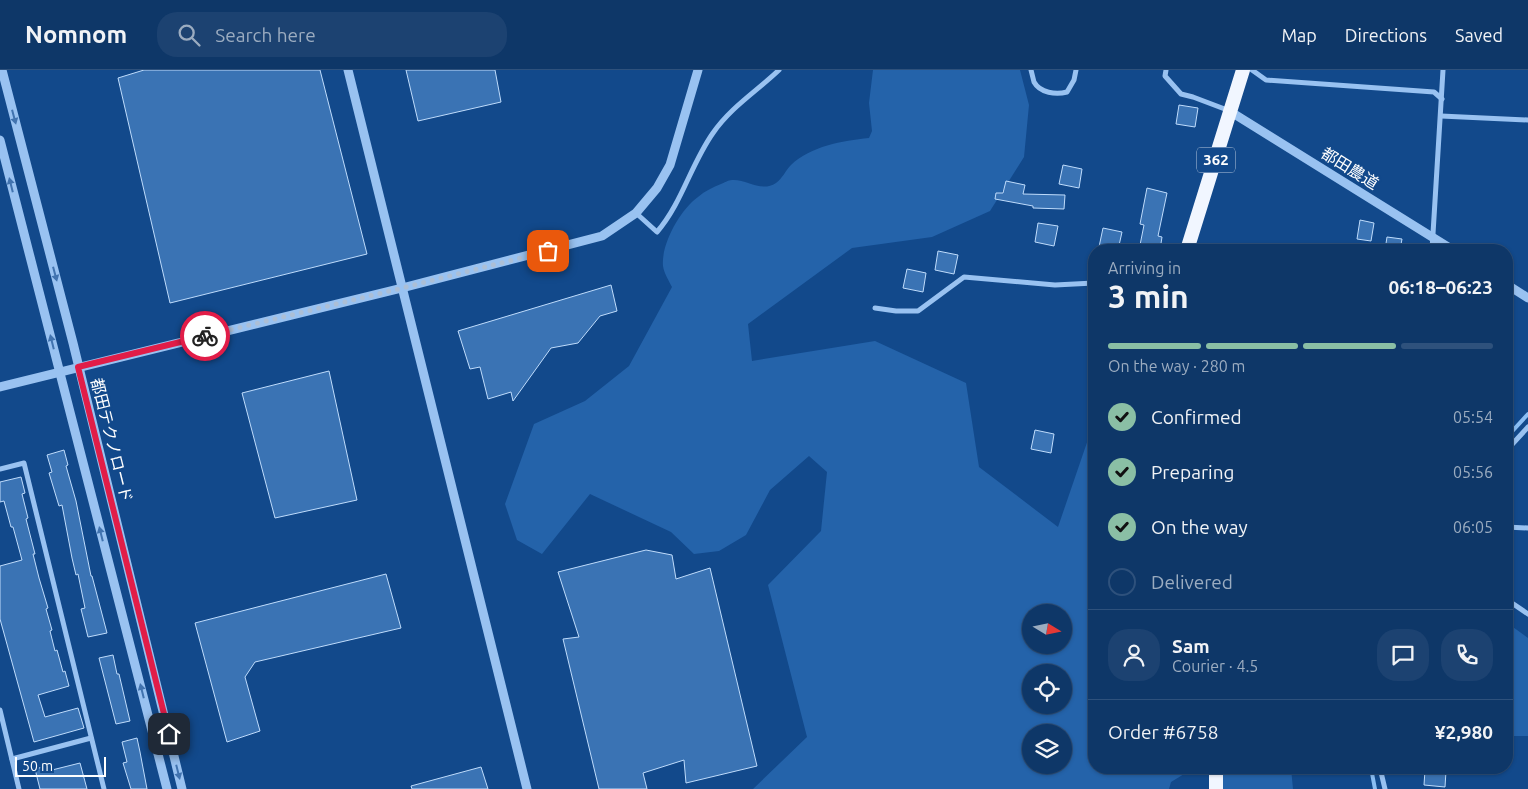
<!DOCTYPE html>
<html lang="en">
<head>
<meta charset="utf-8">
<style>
  body { margin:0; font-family:Ubuntu,"Noto Sans JP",sans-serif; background:#1c4271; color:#f1f3f6; height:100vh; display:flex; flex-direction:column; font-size:19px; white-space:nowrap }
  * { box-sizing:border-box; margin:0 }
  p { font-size:16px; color:#9bacc0 }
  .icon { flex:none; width:28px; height:28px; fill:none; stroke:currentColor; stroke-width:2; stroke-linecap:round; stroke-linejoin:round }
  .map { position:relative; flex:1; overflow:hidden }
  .drawer { position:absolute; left:1088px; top:174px; width:425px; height:530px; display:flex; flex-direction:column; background:#0e3768; border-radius:20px; box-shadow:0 1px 4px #0004,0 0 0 1px #2e517c }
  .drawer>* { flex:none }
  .needle { width:32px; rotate:100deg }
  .tools { position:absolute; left:1022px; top:534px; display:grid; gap:10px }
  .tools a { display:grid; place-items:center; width:50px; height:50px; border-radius:50%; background:#0e3768; box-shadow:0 1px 4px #0004,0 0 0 1px #2e517c; font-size:25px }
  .scale { position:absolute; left:15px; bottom:12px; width:91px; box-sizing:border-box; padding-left:5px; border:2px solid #fff; border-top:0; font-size:14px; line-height:18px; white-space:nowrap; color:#fff; -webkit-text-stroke:4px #12498b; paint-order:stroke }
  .pin { position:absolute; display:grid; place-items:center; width:42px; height:42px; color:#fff; margin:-21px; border-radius:10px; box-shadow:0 2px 8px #0006 }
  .courier { position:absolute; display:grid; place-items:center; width:50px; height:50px; margin:-25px; border:4px solid #e11d48; border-radius:50%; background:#fff; color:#222; box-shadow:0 1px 6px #0007 }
  .headline em { font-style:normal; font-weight:700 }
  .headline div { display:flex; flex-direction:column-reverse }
  .headline { display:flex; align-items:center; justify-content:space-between; height:85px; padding:0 20px }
  h1 { font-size:32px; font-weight:700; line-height:38px }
  .bar { display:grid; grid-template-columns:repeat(4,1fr); gap:8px 5px; align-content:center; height:60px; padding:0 20px }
  .bar i { height:6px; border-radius:4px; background:#2e517c }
  .bar .selected { background:#8abfa5 }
  .bar p { grid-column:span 4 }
  .line { display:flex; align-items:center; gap:12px; padding:0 20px; border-top:1px solid #2e517c }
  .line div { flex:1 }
  .round { display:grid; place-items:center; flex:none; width:52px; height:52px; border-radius:20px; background:#1c4271 }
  ol { padding:0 20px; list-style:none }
  li { display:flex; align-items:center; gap:15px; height:55px }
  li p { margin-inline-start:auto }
  li .icon { padding:5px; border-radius:50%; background:#8abfa5; color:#111; stroke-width:4 }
  li:last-child { color:#9bacc0 }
  li i { width:28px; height:28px; border:2px solid #2e517c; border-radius:50% }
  header { display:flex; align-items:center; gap:30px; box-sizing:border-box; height:70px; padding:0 25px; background:#0e3768; border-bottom:1px solid #2e517c }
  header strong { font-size:24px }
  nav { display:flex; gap:28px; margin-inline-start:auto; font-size:18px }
  .search { width:350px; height:45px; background:#1c4271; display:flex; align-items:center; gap:12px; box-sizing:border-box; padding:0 18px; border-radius:20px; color:#9bacc0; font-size:19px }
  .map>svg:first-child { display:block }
</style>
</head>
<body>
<header>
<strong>Nomnom</strong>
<div class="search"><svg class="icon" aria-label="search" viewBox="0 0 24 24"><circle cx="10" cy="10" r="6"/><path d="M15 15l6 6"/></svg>Search here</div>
<nav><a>Map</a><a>Directions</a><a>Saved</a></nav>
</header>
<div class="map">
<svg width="1528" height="719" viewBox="0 0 1528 719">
  <rect width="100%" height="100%" fill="#12498b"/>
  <g fill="#2463aa" fill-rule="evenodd">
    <path d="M873 0H1020L1029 35 1024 87 990 141 932 167 852 178 748 254 752 291 875 271 966 313 979 397 1058 457 1094 352V698H1194L1171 712 1169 719H753L807 667 768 515 821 461 827 402 809 386 770 420 746 465 719 481 694 484 671 462 590 424 542 484 517 470 505 434 534 354 585 331 629 296 672 217C669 211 664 203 663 196 661 174 680 140 698 127 705 121 713 117 721 114 724 113 728 110 732 110 747 109 761 123 776 113 782 109 786 100 791 95 811 76 842 71 869 68L872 61 869 33ZM1031 542H1064V575H1031ZM1031 602H1064V635H1031ZM1031 662H1064V695H1031Z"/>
    <path d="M1506 552 1528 568V666H1506Z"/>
    <path d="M1220 698H1291L1293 719H1221Z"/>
  </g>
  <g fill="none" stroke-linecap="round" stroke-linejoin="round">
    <g stroke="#8abef4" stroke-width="4">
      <path d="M1506 368 1528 344"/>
      <path d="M1371 698 1375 719"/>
    </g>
  </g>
  <g fill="#3a73b4" stroke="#bfdcfc">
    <path d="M144 0H320L367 184 170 233 118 8Z"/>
    <path d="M406 0H495L501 32 418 51Z"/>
    <path d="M1179 35 1198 38 1195 57 1176 54Z"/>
    <path d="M1063 95 1082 99 1079 118 1059 114Z"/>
    <path d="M1006 111 1025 115 1023 124 1065 125 1064 139 1033 138V136L995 129 996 123H1003Z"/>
    <path d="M1147 118 1167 123 1158 166 1162 167 1160 180H1139L1144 155 1140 154Z"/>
    <path d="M1360 150 1374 153 1371 171 1357 169Z"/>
    <path d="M1038 153 1058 156 1054 176 1035 172Z"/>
    <path d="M1103 158 1122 162 1118 180 1099 177Z"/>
    <path d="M1387 167 1402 169 1400 180H1385Z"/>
    <path d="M938 181 958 185 954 204 935 200Z"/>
    <path d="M907 199 926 203 923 222 903 218Z"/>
    <path d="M611 215 617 241 600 246 578 273 551 278 513 331 511 322 488 329 480 297 470 299 458 261Z"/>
    <path d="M329 301 357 430 275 448 242 323Z"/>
    <path d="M1035 360 1054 364 1051 383 1031 379Z"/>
    <path d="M64 380 68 395 66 396 76 431 91 506H92L107 563 88 567 81 539 85 538 78 504 76 505 72 488 62 435 59 436 49 403 52 402 47 385Z"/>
    <path d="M21 407 25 423 22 424 28 448 26 449 35 484H33L39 508 48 538 46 539 52 560 50 561 55 581 57 580 63 602 65 601 69 616 38 625 45 647 78 638 84 658 34 672 0 549V496L22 490 13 457H11L4 431 0 432V412Z"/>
    <path d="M646 480 672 485 676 509 710 498 757 696 686 713 684 690 643 703 647 719H599L563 569 579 567 558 502Z"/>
    <path d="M386 504 401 558 255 592 245 607 260 661 227 672 195 553Z"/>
    <path d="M113 585 117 604H119L130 651 116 654 99 588Z"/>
    <path d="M137 668 140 682 147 719H131L123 693 127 692 122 672Z"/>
    <path d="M80 693 87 719H40L35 699 51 695 52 700Z"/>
    <path d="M481 697 488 719H412L411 716Z"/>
    <path d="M1425 700 1446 701 1445 717 1424 715Z"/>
  </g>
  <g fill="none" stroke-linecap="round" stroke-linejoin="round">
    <g stroke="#99c2f1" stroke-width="5">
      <path d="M1031 0C1032 4 1033 8 1034 12 1040 23 1056 25 1067 22L1074 10 1076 0"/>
      <path d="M1166 0 1165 6 1181 24 1193 27 1230 41"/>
      <path d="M1252 0 1266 10 1434 22 1442 29"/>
      <path d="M1441 46 1528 50"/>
      <path d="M636 143 657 162C682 133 691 94 713 63 731 37 757 21 779 0"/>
      <path d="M1432 180 1443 0"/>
      <path d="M875 238 896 241H918L964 207 1055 215 1094 213"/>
      <path d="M1506 381 1528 357"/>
      <path d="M0 399 24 393 104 719"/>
      <path d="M1506 457 1528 458"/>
      <path d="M1506 529 1528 544"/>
      <path d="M0 640 19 719"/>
      <path d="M12 689 91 668"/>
      <path d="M1380 698 1385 719"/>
    </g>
    <g stroke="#99c2f1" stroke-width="9">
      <path d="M2 0 73 273 182 719"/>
      <path d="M348 0 527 719"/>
      <path d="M1231 42 1453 180"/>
      <path d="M0 70 167 719"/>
      <path d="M1506 214 1528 228"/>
      <path d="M0 317 402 218 602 166 636 143 657 118 670 95 698 0"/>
    </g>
    <g stroke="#f1f6ff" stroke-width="14">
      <path d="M1187 180 1243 0"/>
      <path d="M1216 698V719"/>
    </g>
  </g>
  <defs><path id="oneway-solid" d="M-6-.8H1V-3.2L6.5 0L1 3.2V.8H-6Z" transform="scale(1.25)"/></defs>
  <g fill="#4173af">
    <use href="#oneway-solid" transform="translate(14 47) rotate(75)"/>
    <use href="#oneway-solid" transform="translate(11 115) rotate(-104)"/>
    <use href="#oneway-solid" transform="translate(55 204) rotate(75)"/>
    <use href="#oneway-solid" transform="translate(52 272) rotate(-104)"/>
    <use href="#oneway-solid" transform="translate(101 464) rotate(-104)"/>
    <use href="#oneway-solid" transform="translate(142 621) rotate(-104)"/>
    <use href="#oneway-solid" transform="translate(178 702) rotate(76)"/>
  </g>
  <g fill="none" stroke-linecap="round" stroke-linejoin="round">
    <path stroke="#acbfd6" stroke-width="5" stroke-dasharray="0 9" d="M205 266 402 218 548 181"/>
    <path stroke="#e11d48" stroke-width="6" d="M169 664 78 297 205 266"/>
  </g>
  <g text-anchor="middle" stroke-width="4.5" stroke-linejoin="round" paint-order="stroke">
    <rect fill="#12498b" stroke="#b8c8dc" stroke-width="1" x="1197" y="77.5" width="38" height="25" rx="4"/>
    <g font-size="15" font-weight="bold" fill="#fff">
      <text x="1216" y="95">362</text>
    </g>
    <g font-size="16" fill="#fff" stroke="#12498b">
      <text transform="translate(1350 98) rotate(32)" y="6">都田農道</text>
      <text transform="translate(112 370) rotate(76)" y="6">都田テクノロード</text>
    </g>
  </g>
</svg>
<div class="tools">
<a><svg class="needle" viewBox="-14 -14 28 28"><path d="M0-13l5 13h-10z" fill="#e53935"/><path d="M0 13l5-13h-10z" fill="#9bacc0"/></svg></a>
<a><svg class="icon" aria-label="locate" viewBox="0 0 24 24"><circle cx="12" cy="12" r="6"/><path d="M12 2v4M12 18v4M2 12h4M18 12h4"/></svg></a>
<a><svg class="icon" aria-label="layers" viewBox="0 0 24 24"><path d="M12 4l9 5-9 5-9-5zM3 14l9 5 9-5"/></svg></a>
</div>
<div class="scale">50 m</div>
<div class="pin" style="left:548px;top:181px;background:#ea580c"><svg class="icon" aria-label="bag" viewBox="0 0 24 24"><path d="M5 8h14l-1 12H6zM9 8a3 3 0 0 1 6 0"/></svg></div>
<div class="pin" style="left:169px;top:664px;background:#1f2937"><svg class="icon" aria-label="home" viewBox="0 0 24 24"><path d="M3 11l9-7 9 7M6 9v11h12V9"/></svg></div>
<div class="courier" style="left:205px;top:266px"><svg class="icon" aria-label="bike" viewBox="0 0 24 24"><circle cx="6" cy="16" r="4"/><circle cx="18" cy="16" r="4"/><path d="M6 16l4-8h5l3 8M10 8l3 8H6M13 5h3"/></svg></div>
<section class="drawer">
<div class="headline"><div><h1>3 min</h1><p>Arriving in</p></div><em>06:18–06:23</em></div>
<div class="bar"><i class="selected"></i><i class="selected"></i><i class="selected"></i><i></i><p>On the way · 280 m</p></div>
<ol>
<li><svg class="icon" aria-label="check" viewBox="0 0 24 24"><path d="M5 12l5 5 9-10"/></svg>Confirmed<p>05:54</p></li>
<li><svg class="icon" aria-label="check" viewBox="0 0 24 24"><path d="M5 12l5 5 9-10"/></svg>Preparing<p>05:56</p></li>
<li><svg class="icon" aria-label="check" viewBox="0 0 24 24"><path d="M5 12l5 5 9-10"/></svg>On the way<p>06:05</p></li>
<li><i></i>Delivered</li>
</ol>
<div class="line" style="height:90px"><a class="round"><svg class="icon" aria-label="person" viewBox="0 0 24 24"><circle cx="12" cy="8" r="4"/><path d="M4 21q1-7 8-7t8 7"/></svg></a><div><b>Sam</b><p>Courier · 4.5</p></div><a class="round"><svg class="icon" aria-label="chat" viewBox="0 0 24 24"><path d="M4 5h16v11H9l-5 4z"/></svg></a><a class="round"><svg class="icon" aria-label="phone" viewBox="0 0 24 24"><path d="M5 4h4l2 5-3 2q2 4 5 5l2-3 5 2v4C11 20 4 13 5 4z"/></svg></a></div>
<div class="line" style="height:65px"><div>Order #6758</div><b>¥2,980</b></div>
</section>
</div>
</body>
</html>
